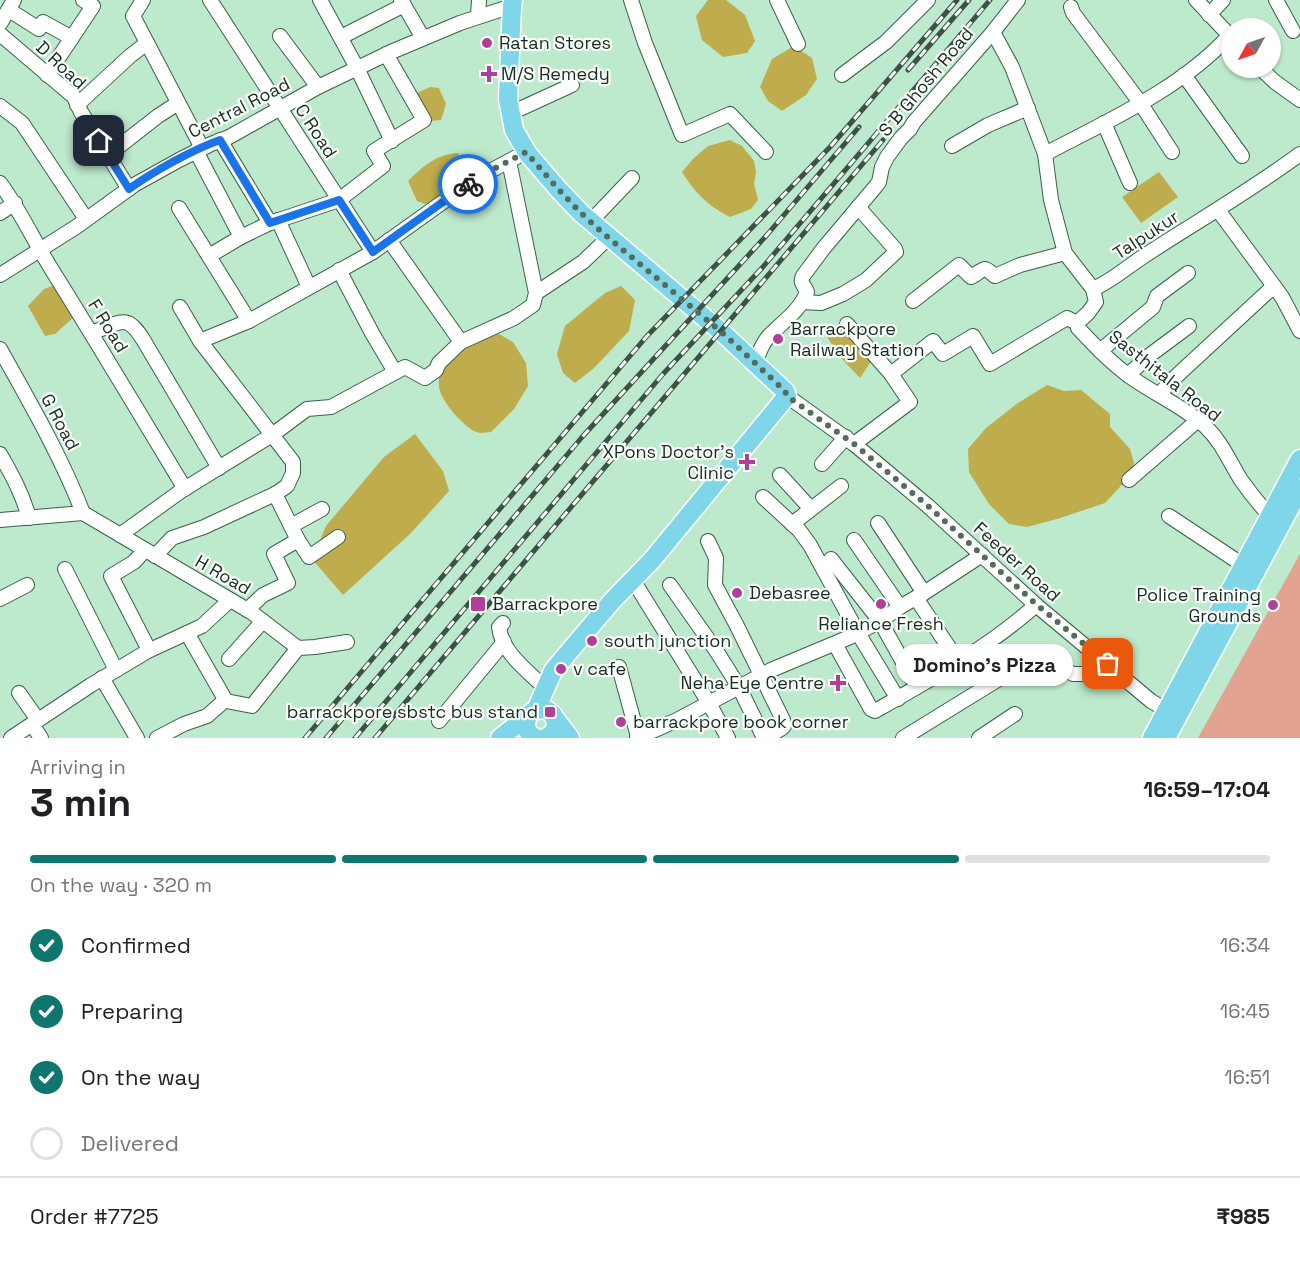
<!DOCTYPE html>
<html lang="en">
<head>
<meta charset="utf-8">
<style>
  body { margin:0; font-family:"Space Grotesk",sans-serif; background:#f2f2f2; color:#202124; height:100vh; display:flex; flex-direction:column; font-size:22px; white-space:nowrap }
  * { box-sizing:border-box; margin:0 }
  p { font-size:20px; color:#757577 }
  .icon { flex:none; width:33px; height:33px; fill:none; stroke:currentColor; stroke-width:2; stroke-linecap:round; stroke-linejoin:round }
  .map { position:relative; height:738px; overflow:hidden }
  .side { display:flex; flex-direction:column; background:#fff; flex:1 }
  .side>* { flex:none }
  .needle { width:39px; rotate:230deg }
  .tools { position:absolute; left:1221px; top:18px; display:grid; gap:12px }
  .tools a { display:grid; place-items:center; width:60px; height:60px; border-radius:50%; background:#fff; box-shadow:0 2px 4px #0004; font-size:30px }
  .pin { position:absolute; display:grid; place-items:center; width:51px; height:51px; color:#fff; margin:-26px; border-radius:12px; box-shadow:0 3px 9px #0006 }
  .courier { position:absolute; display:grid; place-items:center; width:60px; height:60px; margin:-30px; border:4px solid #1a73e8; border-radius:50%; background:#fff; color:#222; box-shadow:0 2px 8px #0007 }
  .bubble { position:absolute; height:42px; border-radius:21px; background:#fff; box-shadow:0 2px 4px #0004; font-size:20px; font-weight:600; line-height:42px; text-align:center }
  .head em { font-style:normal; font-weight:600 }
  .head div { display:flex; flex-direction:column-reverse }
  .head { display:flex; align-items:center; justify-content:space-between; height:102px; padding:0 30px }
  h1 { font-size:39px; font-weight:600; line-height:45px }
  .bar { display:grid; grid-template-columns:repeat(4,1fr); gap:9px 6px; align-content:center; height:72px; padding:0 30px }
  .bar i { height:8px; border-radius:4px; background:#e0e0e0 }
  .bar .on { background:#0f766e }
  .bar p { grid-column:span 4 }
  .line { display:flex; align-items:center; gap:15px; padding:0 30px; border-top:2px solid #e0e0e0 }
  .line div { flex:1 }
  ol { padding:0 30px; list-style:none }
  li { display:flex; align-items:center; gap:18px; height:66px }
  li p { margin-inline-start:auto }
  li .icon { padding:6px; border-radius:50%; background:#0f766e; color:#fff; stroke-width:4 }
  li:last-child { color:#757577 }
  li i { width:33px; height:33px; border:3px solid #e0e0e0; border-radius:50% }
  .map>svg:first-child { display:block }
</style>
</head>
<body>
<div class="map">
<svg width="1300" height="738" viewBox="0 0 1300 738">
  <rect width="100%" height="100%" fill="#bde9cd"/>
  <path fill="#e2a390" d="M1300 554V738H1198Z"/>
  <g fill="#bfac4c">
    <path d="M708 0H726L745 15 755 41 747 53 723 57 702 40 696 16Z"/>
    <path d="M794 46 812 58 817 79 806 95 782 111 768 101 760 87 772 59Z"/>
    <path d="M430 87 439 88 446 104 441 120 431 121 419 102 417 93Z"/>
    <path d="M730 140 742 146 754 161 756 172 754 184 758 200 751 209 730 217C707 205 696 194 682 172L693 159 708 146Z"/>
    <path d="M458 153 466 170 459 184 428 205 417 201 408 181C423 166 437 154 458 153Z"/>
    <path d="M1159 172 1178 197 1141 223 1122 197Z"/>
    <path d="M58 284 76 315 55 334 45 336 28 306 44 289Z"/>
    <path d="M621 286 635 300 629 331 594 368 575 383 563 373 557 354 565 326 605 293Z"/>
    <path d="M849 326 872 360 860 378 842 359 827 337 836 329Z"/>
    <path d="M492 330 513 342 526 363 528 386 514 409 491 432C487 432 481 434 477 432 465 429 440 400 439 387 438 376 442 366 446 356Z"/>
    <path d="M1047 385 1064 391 1081 390 1110 414V427L1130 449 1134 463 1131 475 1105 503 1057 519 1027 527 1009 524 989 504 969 472 968 449 986 428 1018 403Z"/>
    <path d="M415 434 443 471 449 491 411 533 343 595 312 559 326 526 384 457Z"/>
  </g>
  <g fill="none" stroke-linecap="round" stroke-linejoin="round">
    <g stroke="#386049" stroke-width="16">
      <g id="minor">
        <path d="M143 0 133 16 202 148"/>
        <path d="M210 0 373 252"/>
        <path d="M320 0 357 68 392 141"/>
        <path d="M401 0 423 38"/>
        <path d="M631 0 645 43 682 135 730 114 766 152"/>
        <path d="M777 0 798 44"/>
        <path d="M1196 0 1232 38"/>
        <path d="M1276 0 1293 31"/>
        <path d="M1071 7 1073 13 1139 101 1172 152"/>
        <path d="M9 10 39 29 43 22 72 38"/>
        <path d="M1209 15 1223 0"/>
        <path d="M478 16 479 0"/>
        <path d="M0 24 14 0"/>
        <path d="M993 32 1012 67 1045 154 1051 200 1065 253 1093 289 1096 302 1088 313 1077 323 1078 328C1095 346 1112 364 1132 378 1156 395 1183 406 1205 426 1222 442 1229 461 1241 480 1250 493 1259 504 1270 516"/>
        <path d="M0 34 74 97 81 112 129 189"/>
        <path d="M280 36 318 87"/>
        <path d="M341 37 404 5"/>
        <path d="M1260 68 1275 82 1300 100"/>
        <path d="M47 75 93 6 83 0"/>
        <path d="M842 75 886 42 928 0"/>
        <path d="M1184 75 1242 156"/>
        <path d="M77 105 130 56 147 43"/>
        <path d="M0 106 22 123 86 219"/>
        <path d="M511 113 572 85"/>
        <path d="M1104 123 1130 183"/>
        <path d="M220 140 270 223"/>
        <path d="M952 146 988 125 1028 108"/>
        <path d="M196 151 241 237 209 256"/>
        <path d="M1045 154C1109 120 1179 90 1229 36"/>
        <path d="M108 155 158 116 178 103"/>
        <path d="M0 183C20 210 34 241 52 270 97 342 141 416 185 489"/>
        <path d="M179 208 249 321 200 341"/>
        <path d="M1218 210 1282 297 1300 331"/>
        <path d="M0 213 15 203"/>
        <path d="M278 220 309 287"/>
        <path d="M591 221 632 178"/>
        <path d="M241 237 270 223 339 200 383 166 374 151 424 120 386 54"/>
        <path d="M389 240 461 342"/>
        <path d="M339 270 372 333 395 372"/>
        <path d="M0 275 76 227 134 185 179 160 211 144 229 137 318 87 391 52 460 23 512 6"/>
        <path d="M1093 289C1112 281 1127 267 1144 256 1196 222 1250 191 1300 154"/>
        <path d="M536 293 583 262 609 237"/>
        <path d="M913 301 959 265 971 277C975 276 981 269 985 269 988 269 993 275 995 276L1020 265 1065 253"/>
        <path d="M802 302 821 303 843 294 866 280 896 252 895 249 858 207"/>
        <path d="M249 321 373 252 475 179 526 152"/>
        <path d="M847 324 891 374"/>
        <path d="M92 333C100 330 120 319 128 323 135 326 140 335 144 341L219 468"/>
        <path d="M0 349C30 403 61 456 83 513"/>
        <path d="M1100 351 1153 307 1157 296 1188 273"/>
        <path d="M754 363C759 354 762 344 768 337 781 323 800 311 807 292 805 286 799 283 803 276L823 249 876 186 879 182 882 167 887 157 901 138 910 129 914 122 993 32 1018 0"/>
        <path d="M1128 375 1150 355 1189 326"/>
        <path d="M1160 394 1170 382 1274 286"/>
        <path d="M787 396 854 444 928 506 1036 605 1151 701 1166 710"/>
        <path d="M854 444 910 402 891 374 933 341 943 354 973 336 990 364 1067 318 1077 323"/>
        <path d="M0 454C12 475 23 495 29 518"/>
        <path d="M822 464 846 437"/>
        <path d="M780 475 811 509"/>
        <path d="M1129 480 1198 420"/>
        <path d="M275 494 298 540 309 557 338 537"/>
        <path d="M763 497 799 530 810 545 858 633 898 699"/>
        <path d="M83 513 251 612 298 648 315 647 347 642"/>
        <path d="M1169 516 1243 565"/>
        <path d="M0 520 83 513"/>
        <path d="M878 523 924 593"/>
        <path d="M792 524 841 486"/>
        <path d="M291 526 322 509"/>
        <path d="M120 535 181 491 272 435 307 409 331 407 405 367 425 378 436 370 439 363 461 342 514 318 533 305 536 293 509 161"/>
        <path d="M854 540 900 607"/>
        <path d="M708 541 716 558 715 585 737 626 783 720 784 726 782 728 766 738"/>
        <path d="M145 550 134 562 111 576 149 650"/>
        <path d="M155 556 172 538 204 527 275 494 287 486 293 473V462L200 341 180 307"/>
        <path d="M831 559 880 621 917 687"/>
        <path d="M65 569 116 670"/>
        <path d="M633 580 709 703 728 738"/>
        <path d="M670 585 717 652 739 687 764 738"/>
        <path d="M916 598 958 661"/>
        <path d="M0 599 27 585"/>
        <path d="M247 610 263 595 288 583 274 554 298 540"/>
        <path d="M503 623 499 627C502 653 528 671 545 688"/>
        <path d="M187 633 226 701 252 706 298 648"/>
        <path d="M835 644 871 709 875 711C930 680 989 647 1036 605"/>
        <path d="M229 659 263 621"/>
        <path d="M619 667 637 733 640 736"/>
        <path d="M102 678 137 738"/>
        <path d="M19 693 38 720"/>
        <path d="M439 721 504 642"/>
        <path d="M32 724 41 738"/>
        <path d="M11 738 91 685 148 651 202 626 230 600"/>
        <path d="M157 738 184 724 207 716 223 702 226 701"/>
        <path d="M637 738 677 720 771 670 850 637 880 621 900 607 924 593 982 555"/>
        <path d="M903 738 1020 666 1037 660H1043L1056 665 1073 674H1085L1108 664"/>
        <path d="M979 738 1015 714"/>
      </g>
    </g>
    <g stroke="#fff" stroke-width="21">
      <g id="major">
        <path d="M513 0 512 6 508 99 514 130 528 154 559 190 581 213 726 336 785 391 787 396 652 560 612 601 567 654 553 671 536 710"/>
        <path d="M554 717 570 738"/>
        <path d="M500 738 530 714"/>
        <path d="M536 738C530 735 525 730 526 723 527 717 529 713 534 711 553 702 566 729 545 738"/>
        <path d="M1152 738 1300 459"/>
        <path d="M1166 738 1300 489"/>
      </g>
    </g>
    <use href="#minor" stroke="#fff" stroke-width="14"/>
    <use href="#major" stroke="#7fd6e9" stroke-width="18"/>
    <g stroke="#3c5244" stroke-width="5">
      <g id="rail">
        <path d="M908 70 969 0"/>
        <path d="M305 738 647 336 830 147 957 0"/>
        <path d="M326 738 583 436 766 236 859 127"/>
        <path d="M355 738 663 374 762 268 990 0"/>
        <path d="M375 738 883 140"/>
      </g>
    </g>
    <use href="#rail" stroke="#fafffc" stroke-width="3" stroke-dasharray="9" stroke-linecap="butt"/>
  </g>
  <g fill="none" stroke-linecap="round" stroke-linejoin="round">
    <path stroke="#526d5d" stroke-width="6" stroke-dasharray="0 10.8" d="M468 184 475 179 526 152 559 190 581 213 604 234 726 336 785 391 787 396 854 444 928 506 1036 604 1108 664"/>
    <path stroke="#1a73e8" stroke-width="8" d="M99 141 129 189C154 171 192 150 220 140L270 223 339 200 373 252 468 184"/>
  </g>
  <g fill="#b13e97" stroke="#fafffc" stroke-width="2">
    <circle cx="487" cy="43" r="6"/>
    <path d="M486 65h6v6h6v6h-6v6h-6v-6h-6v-6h6z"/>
    <circle cx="778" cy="339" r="6"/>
    <path d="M744 453h6v6h6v6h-6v6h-6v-6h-6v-6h6z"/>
    <circle cx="737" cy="593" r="6"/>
    <rect x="470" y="596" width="16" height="16" rx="3"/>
    <circle cx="881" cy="604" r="6"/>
    <circle cx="1273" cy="605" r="6"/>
    <circle cx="592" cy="641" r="6"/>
    <circle cx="561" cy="669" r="6"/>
    <path d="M835 674h6v6h6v6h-6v6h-6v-6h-6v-6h6z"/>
    <rect x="544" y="706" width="12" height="12" rx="3"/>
    <circle cx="621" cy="722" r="6"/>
  </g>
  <g text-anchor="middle" stroke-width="4.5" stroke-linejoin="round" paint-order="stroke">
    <g font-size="18" fill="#192a20" stroke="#fafffc" text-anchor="start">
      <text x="499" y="49">Ratan Stores</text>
      <text x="501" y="80">M/S Remedy</text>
      <text x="790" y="335">Barrackpore<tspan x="790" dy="21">Railway Station</tspan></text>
      <text x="734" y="458" text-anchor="end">XPons Doctor's<tspan x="734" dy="21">Clinic</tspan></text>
      <text x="749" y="599">Debasree</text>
      <text x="1261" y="601" text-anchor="end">Police Training<tspan x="1261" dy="21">Grounds</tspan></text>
      <text x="492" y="610">Barrackpore</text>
      <text x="881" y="630" text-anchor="middle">Reliance Fresh</text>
      <text x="604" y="647">south junction</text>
      <text x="573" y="675">v cafe</text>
      <text x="824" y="689" text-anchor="end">Neha Eye Centre</text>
      <text x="538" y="718" text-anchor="end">barrackpore sbstc bus stand</text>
      <text x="633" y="728">barrackpore book corner</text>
    </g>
    <g font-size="18" fill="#192a20" stroke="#fafffc">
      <text transform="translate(61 65) rotate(43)" y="6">D Road</text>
      <text transform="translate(926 82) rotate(-50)" y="6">S B Ghosh Road</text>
      <text transform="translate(239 108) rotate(-27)" y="6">Central Road</text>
      <text transform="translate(316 131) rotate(57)" y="6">C Road</text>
      <text transform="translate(1146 235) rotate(-33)" y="6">Talpukur</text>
      <text transform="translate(108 326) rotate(58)" y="6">F Road</text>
      <text transform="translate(1165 376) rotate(38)" y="6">Sasthitala Road</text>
      <text transform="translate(60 422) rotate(62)" y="6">G Road</text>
      <text transform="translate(1017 562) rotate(42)" y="6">Feeder Road</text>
      <text transform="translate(223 575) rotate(30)" y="6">H Road</text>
    </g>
  </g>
</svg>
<div class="tools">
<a><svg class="needle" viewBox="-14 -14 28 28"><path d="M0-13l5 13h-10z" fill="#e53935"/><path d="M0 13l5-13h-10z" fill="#757577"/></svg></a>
</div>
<div class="pin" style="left:1108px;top:664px;background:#ea580c"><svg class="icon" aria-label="bag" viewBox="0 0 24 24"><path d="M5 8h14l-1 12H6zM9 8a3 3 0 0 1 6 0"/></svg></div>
<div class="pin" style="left:99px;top:141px;background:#1f2937"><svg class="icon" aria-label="home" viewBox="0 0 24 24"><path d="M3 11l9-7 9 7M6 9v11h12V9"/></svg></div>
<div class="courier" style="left:468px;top:184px"><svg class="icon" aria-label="bike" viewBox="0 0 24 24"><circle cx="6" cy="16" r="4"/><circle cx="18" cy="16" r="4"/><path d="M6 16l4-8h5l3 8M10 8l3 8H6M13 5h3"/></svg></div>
<div class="bubble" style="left:896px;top:644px;width:177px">Domino's Pizza</div>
</div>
<section class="side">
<div class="head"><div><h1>3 min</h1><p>Arriving in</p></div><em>16:59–17:04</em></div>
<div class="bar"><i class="on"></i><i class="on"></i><i class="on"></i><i></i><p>On the way · 320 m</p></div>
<ol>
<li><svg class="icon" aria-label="check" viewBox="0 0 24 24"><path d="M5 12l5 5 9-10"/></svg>Confirmed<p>16:34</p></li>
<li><svg class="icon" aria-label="check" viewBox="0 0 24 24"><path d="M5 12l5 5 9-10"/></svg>Preparing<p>16:45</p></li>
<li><svg class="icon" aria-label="check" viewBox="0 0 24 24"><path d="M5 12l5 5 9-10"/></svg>On the way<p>16:51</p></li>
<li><i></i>Delivered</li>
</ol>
<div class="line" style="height:78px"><div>Order #7725</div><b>₹985</b></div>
</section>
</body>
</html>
